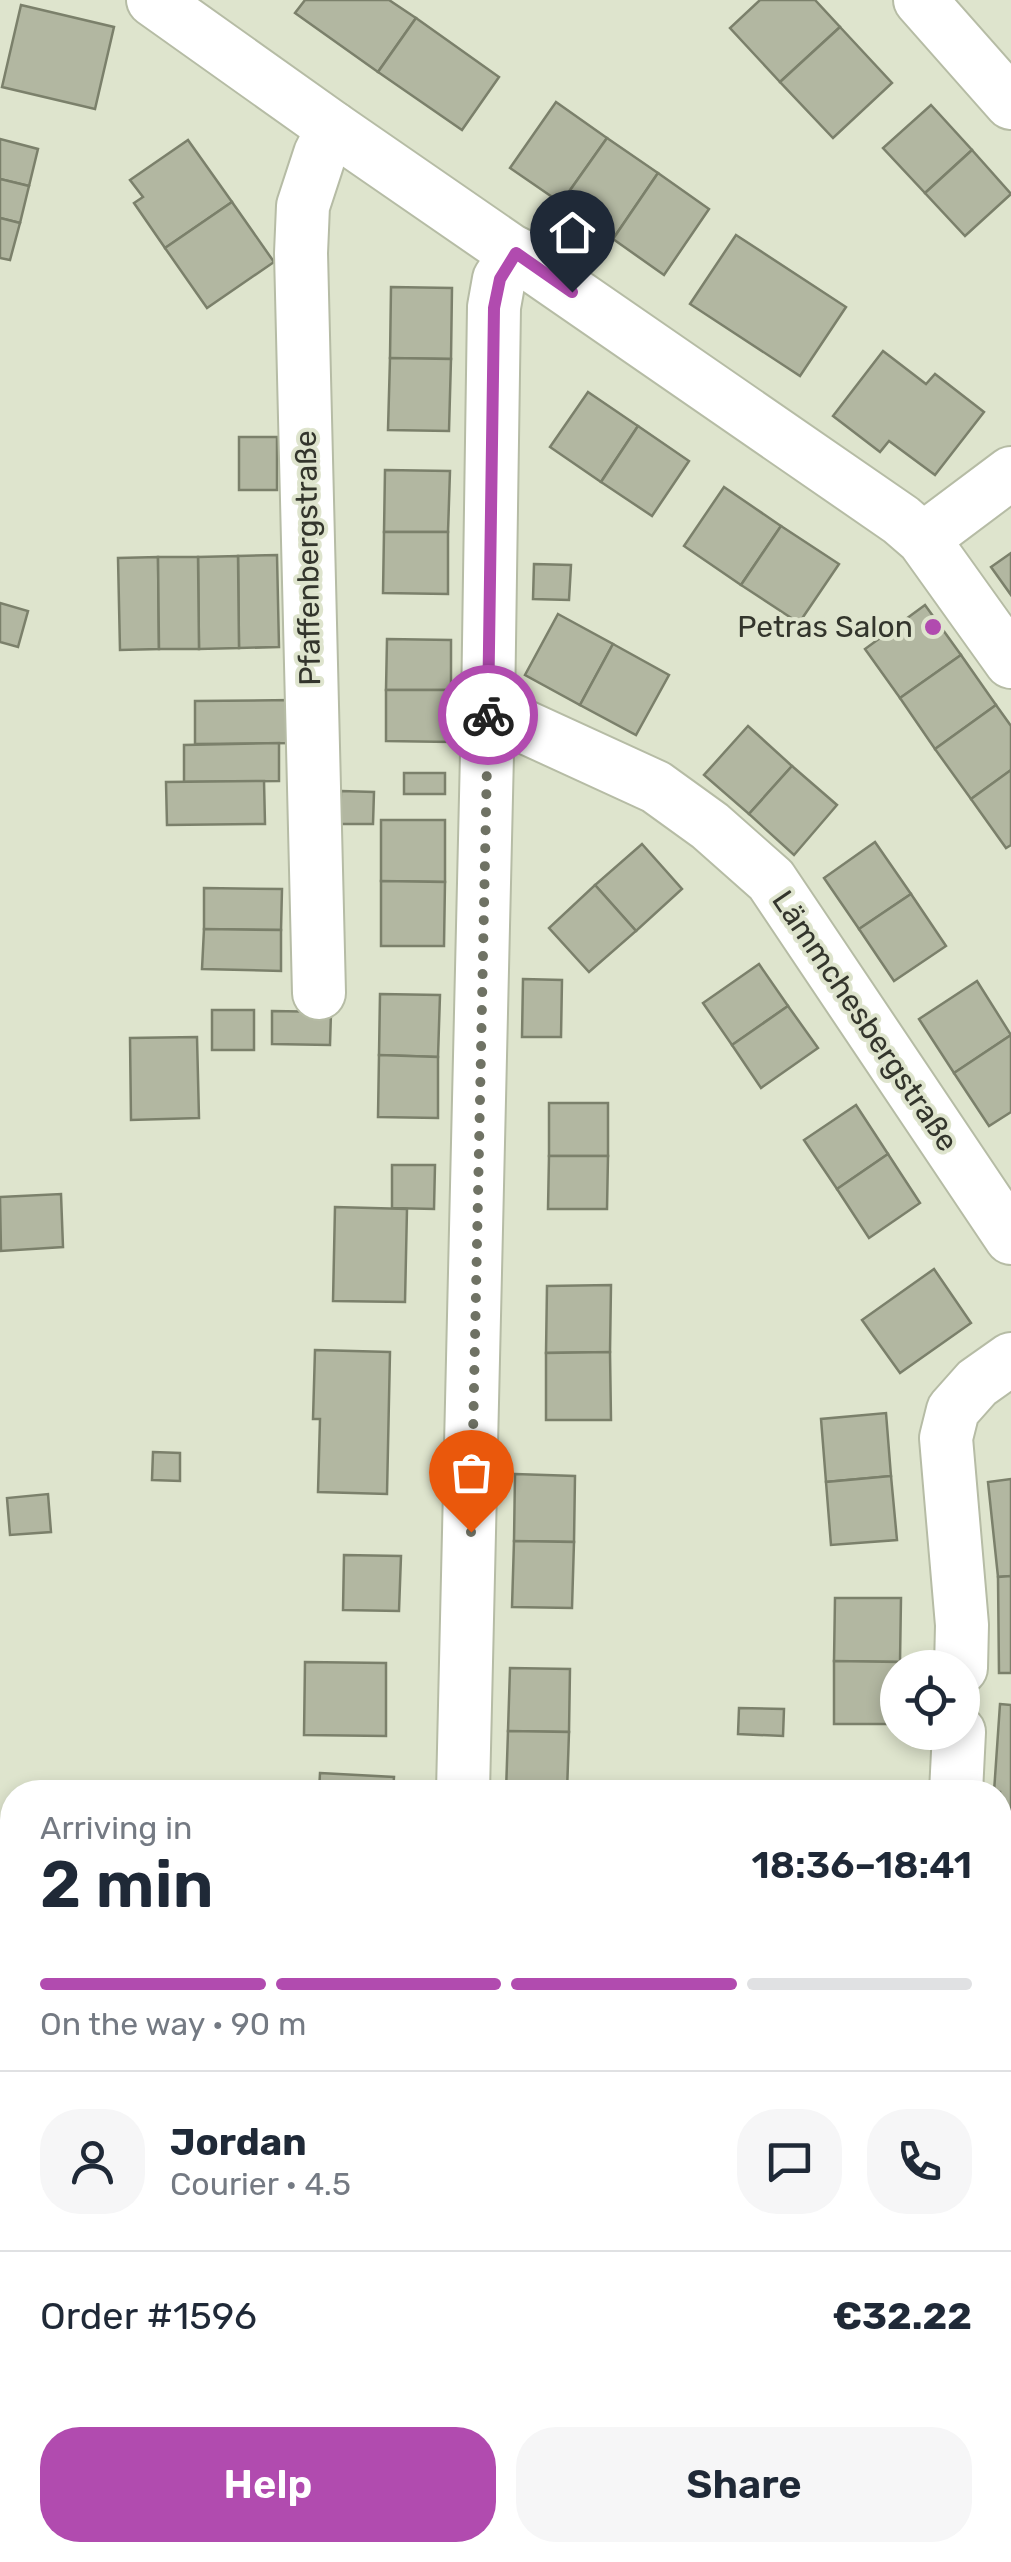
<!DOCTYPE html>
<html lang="en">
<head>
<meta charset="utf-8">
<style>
  body { margin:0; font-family:Rubik,sans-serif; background:#f6f6f7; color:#1f2937; height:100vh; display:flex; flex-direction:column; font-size:38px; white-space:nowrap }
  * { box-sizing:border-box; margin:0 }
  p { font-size:32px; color:#747a83 }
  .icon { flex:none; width:55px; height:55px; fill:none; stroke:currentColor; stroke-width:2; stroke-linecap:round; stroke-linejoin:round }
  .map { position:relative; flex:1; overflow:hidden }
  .side { position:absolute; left:0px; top:1780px; width:1012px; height:782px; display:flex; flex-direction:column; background:#fff; border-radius:40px 40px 0 0; box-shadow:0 5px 15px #0003 }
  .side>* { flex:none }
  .tools { position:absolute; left:880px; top:1650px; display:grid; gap:20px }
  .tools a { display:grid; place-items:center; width:100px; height:100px; border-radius:50%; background:#fff; box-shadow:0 5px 15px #0003; font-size:50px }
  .pin { position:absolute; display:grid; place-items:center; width:85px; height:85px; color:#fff; margin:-102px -42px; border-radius:50% 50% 50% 0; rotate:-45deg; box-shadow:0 0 10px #0007 }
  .pin .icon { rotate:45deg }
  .courier { position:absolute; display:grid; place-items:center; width:100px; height:100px; margin:-50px; border:8px solid #b14baf; border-radius:50%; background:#fff; color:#222; box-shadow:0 2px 12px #0007 }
  .summary em { font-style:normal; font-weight:600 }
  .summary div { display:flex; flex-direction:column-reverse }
  .summary { display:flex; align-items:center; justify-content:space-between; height:170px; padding:0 40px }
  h1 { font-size:65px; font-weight:600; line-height:75px }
  .bar { display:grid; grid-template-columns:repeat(4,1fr); gap:15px 10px; align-content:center; height:120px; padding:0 40px }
  .bar i { height:12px; border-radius:8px; background:#e0e1e3 }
  .bar .on { background:#b14baf }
  .bar p { grid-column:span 4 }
  .line { display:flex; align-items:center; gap:25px; padding:0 40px; border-top:2px solid #e0e1e3 }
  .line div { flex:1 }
  .round { display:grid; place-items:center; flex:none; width:105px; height:105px; border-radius:40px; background:#f6f6f7 }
  .primary-button { display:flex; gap:20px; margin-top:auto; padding:20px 40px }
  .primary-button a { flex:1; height:115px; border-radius:40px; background:#b14baf; color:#fff; font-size:40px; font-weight:600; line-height:115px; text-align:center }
  .primary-button a+a { background:#f6f6f7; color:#1f2937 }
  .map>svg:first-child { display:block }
</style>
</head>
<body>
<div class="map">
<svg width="1011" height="2562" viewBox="0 0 1011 2562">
  <rect width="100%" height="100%" fill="#dee4cd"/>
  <path fill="#d1d8ba" d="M1011 2271V2562H943L946 2550H1000V2318Z"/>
  <g fill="#ccd6a8">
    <path d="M1011 1878V2271L1000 2318V1879Z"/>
    <path d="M819 2550H946L943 2562H819Z"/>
  </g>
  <g fill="#b2b7a1" stroke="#7b806b" stroke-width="2.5">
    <path d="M305 0H389L416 18 378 72 295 13Z"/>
    <path d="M760 0H815L840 27 780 82 730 28Z"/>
    <path d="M21 5 114 27 95 109 2 87Z"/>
    <path d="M416 18 499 77 462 130 378 72Z"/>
    <path d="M840 27 892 83 833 138 780 82Z"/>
    <path d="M556 102 607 138 561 203 510 168Z"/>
    <path d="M931 105 972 150 925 193 883 148Z"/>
    <path d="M607 138 658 173 613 239 561 203Z"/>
    <path d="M0 139 38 149 29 186 0 179Z"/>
    <path d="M188 140 232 202 165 248 134 203 143 197 130 180Z"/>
    <path d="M972 150 1011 194 965 236 925 193Z"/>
    <path d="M658 173 709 209 664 275 613 239Z"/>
    <path d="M0 179 29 186 20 223 0 218Z"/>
    <path d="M232 202 274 262 207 308 165 248Z"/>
    <path d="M0 218 20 223 10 260 0 258Z"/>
    <path d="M736 235 846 307 800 376 690 304Z"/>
    <path d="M391 287 452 288 451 359 390 358Z"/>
    <path d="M883 351 926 384 935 374 984 412 935 475 889 441 880 452 833 416Z"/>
    <path d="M390 358 451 359 449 431 388 430Z"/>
    <path d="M588 392 638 426 601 482 550 447Z"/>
    <path d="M638 426 689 461 652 516 601 482Z"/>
    <rect x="239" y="437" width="38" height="53"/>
    <path d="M385 470 450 471 448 532H384Z"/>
    <path d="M724 487 781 526 741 585 684 546Z"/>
    <path d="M781 526 839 564 799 623 741 585Z"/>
    <path d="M384 532H448V594L383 593Z"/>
    <path d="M1011 553V595L991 567Z"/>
    <path d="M277 555 279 647 239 648 238 556Z"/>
    <path d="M238 556 239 648 199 649 198 557Z"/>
    <path d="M158 557 159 649 120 650 118 558Z"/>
    <path d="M158 557H198L199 649H159Z"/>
    <path d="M534 564 571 565 569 600 533 599Z"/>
    <path d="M0 603 28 611 18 647 0 642Z"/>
    <path d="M925 605 961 655 900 698 865 649Z"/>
    <path d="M558 614 613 644 580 705 525 675Z"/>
    <path d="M387 639 451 640V690H386Z"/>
    <path d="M613 644 669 675 636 735 580 705Z"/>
    <path d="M961 655 996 705 935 749 900 698Z"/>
    <path d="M386 690H451V742L386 741Z"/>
    <path d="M293 700 294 743 195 744V701Z"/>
    <path d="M996 705 1011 726V770L971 799 935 749Z"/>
    <path d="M748 726 792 766 749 814 704 775Z"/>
    <path d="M279 743V781L184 782V745Z"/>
    <path d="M792 766 837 805 794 855 749 814Z"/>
    <path d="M1011 770V845L1006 848 971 799Z"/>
    <rect x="404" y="773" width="41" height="21"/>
    <path d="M264 781 265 824 167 825 166 782Z"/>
    <path d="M341 791 374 792 373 824H340Z"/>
    <path d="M381 820H445V882L381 881Z"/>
    <path d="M875 842 911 894 859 929 824 878Z"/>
    <path d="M642 844 682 889 636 931 595 885Z"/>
    <path d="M381 881 445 882 444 946H381Z"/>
    <path d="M595 885 636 931 589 972 549 928Z"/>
    <path d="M204 888 282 889 281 930 204 929Z"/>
    <path d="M911 894 946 946 894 981 859 929Z"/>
    <path d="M204 929 281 930V971L202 969Z"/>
    <path d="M759 964 788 1006 732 1045 703 1003Z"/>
    <path d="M523 979 562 980 561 1037H522Z"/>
    <path d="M977 981 1011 1035 954 1073 919 1019Z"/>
    <path d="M380 994 440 995 438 1057 379 1055Z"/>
    <path d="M788 1006 818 1048 761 1088 732 1045Z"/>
    <rect x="212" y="1010" width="42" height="40"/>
    <path d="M272 1011 331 1012 330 1045 272 1044Z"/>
    <path d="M1011 1035V1112L989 1126 954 1073Z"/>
    <path d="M197 1037 199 1118 131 1120 130 1038Z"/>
    <path d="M379 1055 438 1057V1118L378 1117Z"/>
    <rect x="549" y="1103" width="59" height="53"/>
    <path d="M856 1105 888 1154 837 1189 804 1140Z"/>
    <path d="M888 1154 920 1203 869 1238 837 1189Z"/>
    <path d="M549 1156H608L607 1209H548Z"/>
    <path d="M392 1165H435L434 1209 392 1208Z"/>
    <path d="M61 1194 63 1247 1 1251 0 1197Z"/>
    <path d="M335 1207 407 1209 405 1302 333 1301Z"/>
    <path d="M934 1269 971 1323 900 1373 862 1320Z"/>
    <path d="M611 1285 610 1352 546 1353 547 1286Z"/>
    <path d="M315 1350 390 1352 387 1494 318 1492 320 1419H313Z"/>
    <path d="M610 1352 611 1420H546V1353Z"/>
    <path d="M886 1413 891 1476 826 1482 821 1419Z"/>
    <path d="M153 1452 180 1453V1481L152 1480Z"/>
    <path d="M515 1474 575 1476 574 1542 514 1541Z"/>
    <path d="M891 1476 897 1540 831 1545 826 1482Z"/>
    <path d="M1011 1479V1576L998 1577 988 1482Z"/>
    <path d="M48 1494 51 1532 10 1535 7 1498Z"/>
    <path d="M514 1541 574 1542 572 1608 512 1607Z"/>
    <path d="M344 1555 401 1556 399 1611 343 1610Z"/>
    <path d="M1011 1576V1673H999L998 1577Z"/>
    <path d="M835 1598H901L900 1662 834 1661Z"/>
    <path d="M834 1661 900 1662V1668H898V1724H834Z"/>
    <path d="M305 1662 386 1663V1736L304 1735Z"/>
    <path d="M510 1668 570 1669 569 1732 508 1731Z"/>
    <path d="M1000 1704 1011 1705V1869H1000V1792H994Z"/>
    <path d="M739 1708 784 1709 783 1736 738 1734Z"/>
    <path d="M508 1731 569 1732 567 1792H506Z"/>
    <path d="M320 1773 394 1777 393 1792H319Z"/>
    <path d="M12 1831V1915L0 1916V1833Z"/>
    <path d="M12 2025V2087L7 2089 0 2067V2029Z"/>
    <path d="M119 2550H171L174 2562H123Z"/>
  </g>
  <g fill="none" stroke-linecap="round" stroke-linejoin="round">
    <g stroke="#b6bca5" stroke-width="56">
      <g id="minor">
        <path d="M153 0 333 128 901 520 923 539 1011 662"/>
        <path d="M920 0 1011 103"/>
        <path d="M923 539 1011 473"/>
        <path d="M488 710 656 787 710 826 771 880 1011 1238"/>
        <path d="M319 993 301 253 303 206 320 154 333 128"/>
        <path d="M961 1668 962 1625 946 1438 953 1410 977 1383 1011 1359"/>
        <path d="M463 1792 488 710 494 307 499 279 516 253"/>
        <path d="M956 1792 959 1732"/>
        <path d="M0 1978 12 1979"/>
        <path d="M0 2304 12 2345"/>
        <path d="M77 2550 80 2562"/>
        <path d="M518 2550 520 2562"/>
      </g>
    </g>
    <use href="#minor" stroke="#fff" stroke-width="52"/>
  </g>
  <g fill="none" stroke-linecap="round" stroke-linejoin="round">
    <path stroke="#6f7264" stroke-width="10" stroke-dasharray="0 18" d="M471 1532 488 715"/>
    <path stroke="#b14baf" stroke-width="12" d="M488 715 494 308 500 279 516 253 572 292"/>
  </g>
  <circle fill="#b14baf" stroke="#dee4cd" stroke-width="4" cx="933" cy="627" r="10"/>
  <g text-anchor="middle" stroke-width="8" stroke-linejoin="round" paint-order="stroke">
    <g font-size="30" fill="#33352c" stroke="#dee4cd">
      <text transform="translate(308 558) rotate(-91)" y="10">Pfaffenbergstraße</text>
      <text transform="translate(865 1021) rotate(56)" y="10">Lämmchesbergstraße</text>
    </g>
    <g font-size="30" fill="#33352c" stroke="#dee4cd" text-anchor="end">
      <text x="913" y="637">Petras Salon</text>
    </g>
  </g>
</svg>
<div class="tools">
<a><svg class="icon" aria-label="locate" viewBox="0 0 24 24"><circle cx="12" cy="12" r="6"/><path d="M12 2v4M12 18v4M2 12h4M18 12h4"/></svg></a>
</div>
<div class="pin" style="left:471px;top:1532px;background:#ea580c"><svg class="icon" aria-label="bag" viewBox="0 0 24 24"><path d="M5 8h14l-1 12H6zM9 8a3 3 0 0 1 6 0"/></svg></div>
<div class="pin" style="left:572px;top:292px;background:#1f2937"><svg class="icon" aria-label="home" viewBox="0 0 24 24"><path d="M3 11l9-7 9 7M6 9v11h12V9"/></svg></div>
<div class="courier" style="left:488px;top:715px"><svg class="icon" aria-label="bike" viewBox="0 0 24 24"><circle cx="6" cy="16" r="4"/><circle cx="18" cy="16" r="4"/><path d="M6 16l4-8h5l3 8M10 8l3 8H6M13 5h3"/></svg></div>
<section class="side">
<div class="summary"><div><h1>2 min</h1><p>Arriving in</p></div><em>18:36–18:41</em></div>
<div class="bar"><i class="on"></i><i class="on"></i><i class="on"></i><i></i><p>On the way · 90 m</p></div>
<div class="line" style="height:180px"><a class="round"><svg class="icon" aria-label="person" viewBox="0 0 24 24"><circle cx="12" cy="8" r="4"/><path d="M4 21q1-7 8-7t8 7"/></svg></a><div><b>Jordan</b><p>Courier · 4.5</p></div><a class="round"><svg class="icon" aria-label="chat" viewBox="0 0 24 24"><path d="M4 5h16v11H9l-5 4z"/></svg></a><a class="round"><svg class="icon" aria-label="phone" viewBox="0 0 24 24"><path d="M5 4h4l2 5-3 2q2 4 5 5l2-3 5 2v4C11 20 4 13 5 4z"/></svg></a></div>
<div class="line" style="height:130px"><div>Order #1596</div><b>€32.22</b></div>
<div class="primary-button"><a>Help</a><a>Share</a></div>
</section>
</div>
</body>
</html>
